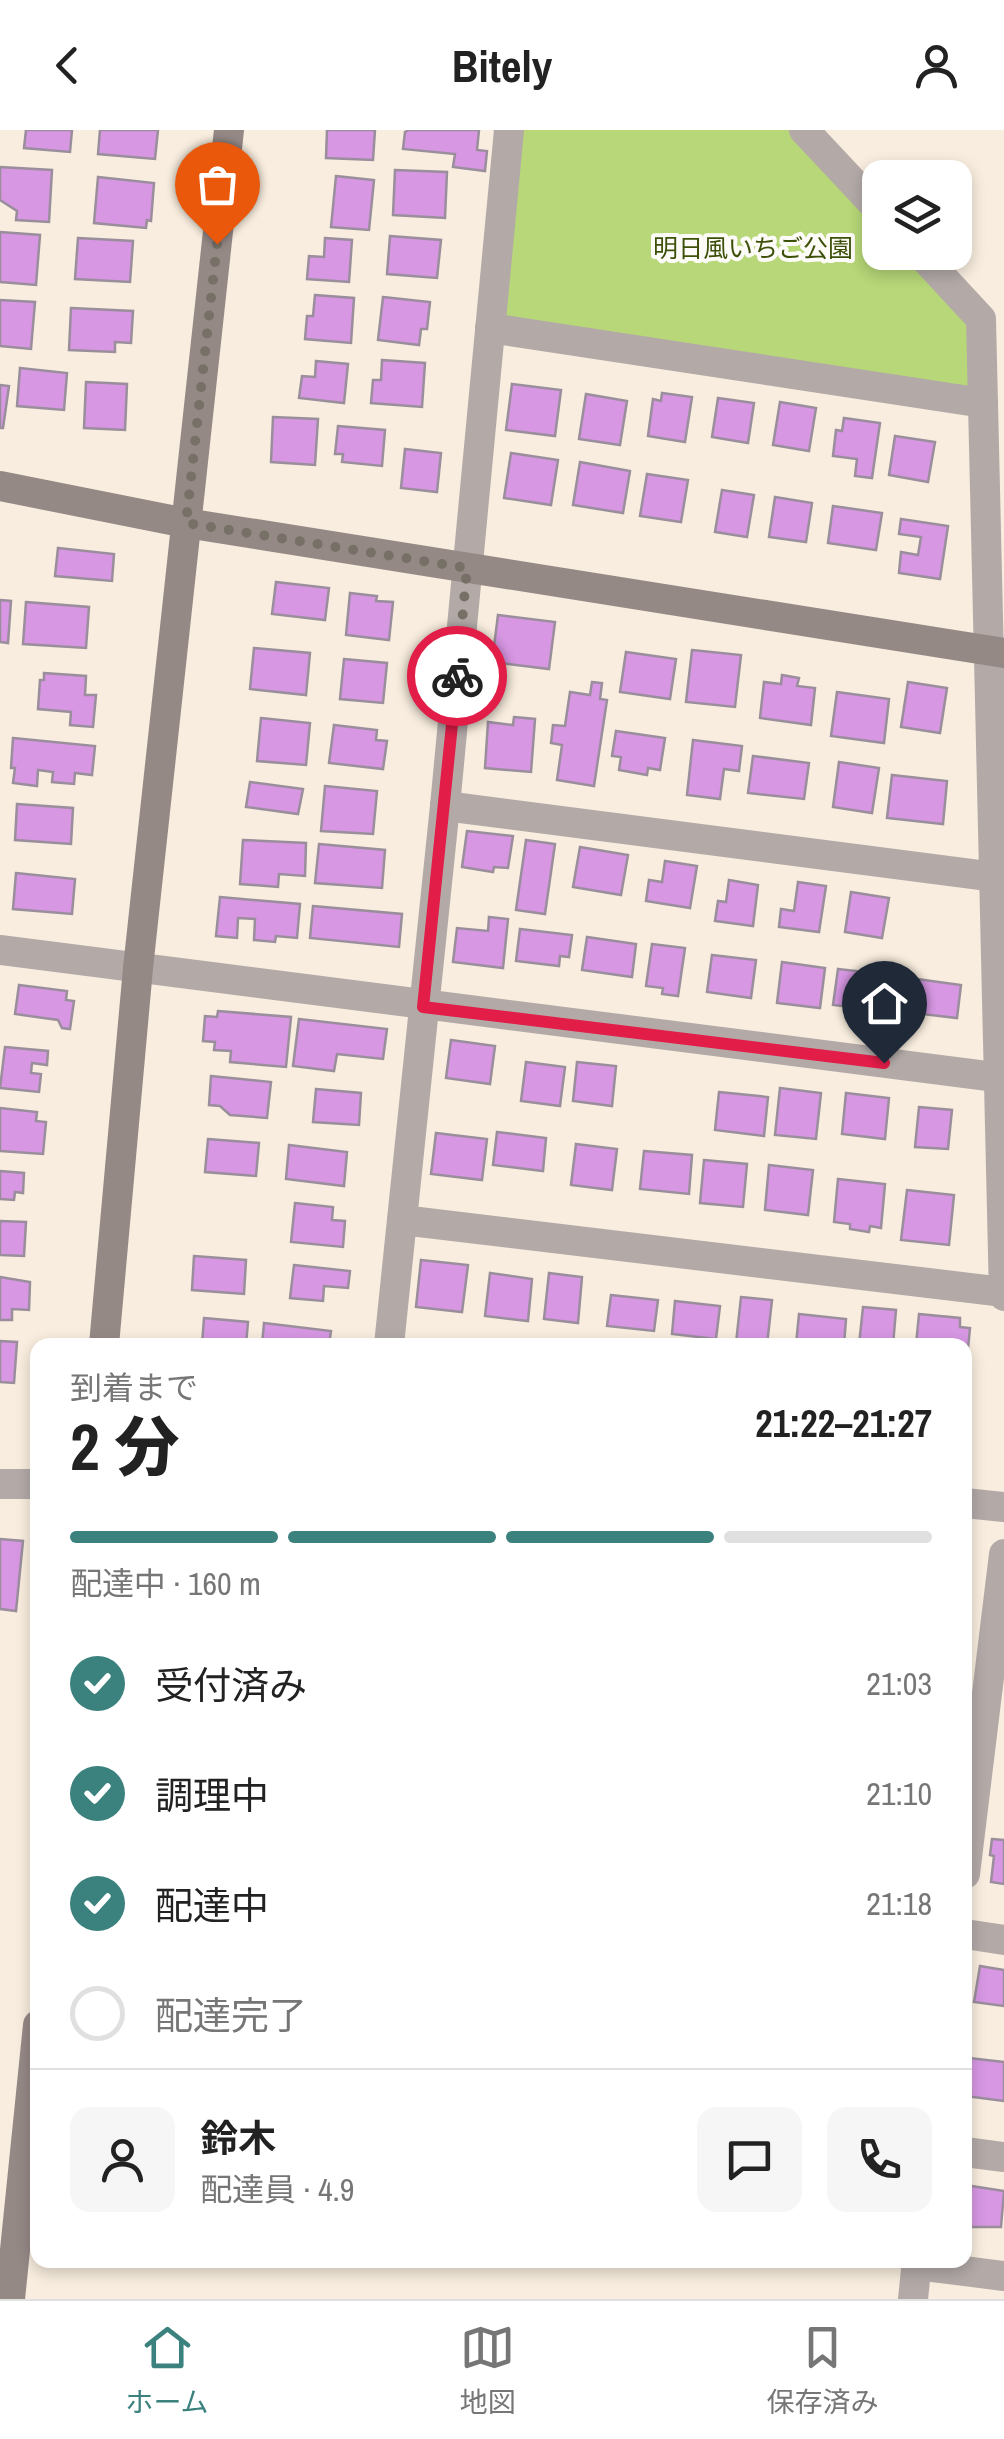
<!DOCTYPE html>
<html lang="ja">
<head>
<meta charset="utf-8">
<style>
  body { margin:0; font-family:"Archivo Narrow","Noto Sans JP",sans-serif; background:#f6f6f6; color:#222; height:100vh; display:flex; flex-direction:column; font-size:38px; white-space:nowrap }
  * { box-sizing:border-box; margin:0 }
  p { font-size:32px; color:#767676 }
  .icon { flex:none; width:55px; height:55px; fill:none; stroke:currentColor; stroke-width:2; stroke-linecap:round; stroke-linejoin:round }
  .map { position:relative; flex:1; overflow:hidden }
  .sheet { position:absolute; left:30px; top:1208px; width:942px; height:930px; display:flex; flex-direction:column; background:#fff; border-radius:20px; box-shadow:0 5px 15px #0003 }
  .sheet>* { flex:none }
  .tools { position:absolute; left:862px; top:30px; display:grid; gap:20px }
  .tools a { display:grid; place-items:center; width:110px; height:110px; border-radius:20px; background:#fff; box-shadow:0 5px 15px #0003; font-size:50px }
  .pin { position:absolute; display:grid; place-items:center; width:85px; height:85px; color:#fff; margin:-102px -42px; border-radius:50% 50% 50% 0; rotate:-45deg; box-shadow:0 0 10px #0007 }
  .pin .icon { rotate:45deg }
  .courier { position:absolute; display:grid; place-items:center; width:100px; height:100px; margin:-50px; border:8px solid #e11d48; border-radius:50%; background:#fff; color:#222; box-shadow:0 2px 12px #0007 }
  .head em { font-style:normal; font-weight:800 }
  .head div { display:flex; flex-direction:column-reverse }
  .head { display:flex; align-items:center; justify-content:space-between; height:170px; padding:0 40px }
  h1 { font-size:65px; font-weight:800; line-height:75px }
  .bar { display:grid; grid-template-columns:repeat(4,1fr); gap:15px 10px; align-content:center; height:120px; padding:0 40px }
  .bar i { height:12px; border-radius:8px; background:#e0e0e0 }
  .bar .current { background:#3b827e }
  .bar p { grid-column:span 4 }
  .line { display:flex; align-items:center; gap:25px; padding:0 40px; border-top:2px solid #e0e0e0 }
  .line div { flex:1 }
  .round { display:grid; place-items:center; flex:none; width:105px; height:105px; border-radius:20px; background:#f6f6f6 }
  ol { padding:0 40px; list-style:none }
  li { display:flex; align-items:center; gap:30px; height:110px }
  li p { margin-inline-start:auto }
  li .icon { padding:10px; border-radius:50%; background:#3b827e; color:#fff; stroke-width:4 }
  li:last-child { color:#767676 }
  li i { width:55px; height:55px; border:5px solid #e0e0e0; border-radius:50% }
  header { display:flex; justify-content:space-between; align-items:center; height:130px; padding:0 40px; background:#fff; font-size:45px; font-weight:800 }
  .tab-bar { display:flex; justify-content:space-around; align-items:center; height:140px; border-top:2px solid #e0e0e0; background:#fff; font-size:28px; color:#767676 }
  .tab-bar a { display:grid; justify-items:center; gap:5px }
  .tab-bar .current { color:#3b827e }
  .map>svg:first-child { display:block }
</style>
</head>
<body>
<header><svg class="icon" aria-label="back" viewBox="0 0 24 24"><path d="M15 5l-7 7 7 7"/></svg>Bitely<svg class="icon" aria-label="person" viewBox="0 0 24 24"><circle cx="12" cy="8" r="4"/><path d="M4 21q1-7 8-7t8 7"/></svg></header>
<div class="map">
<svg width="1004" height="2169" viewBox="0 0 1004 2169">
  <rect width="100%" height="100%" fill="#f8edde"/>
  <path fill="#b7d778" d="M509 0H804L880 81V122L919 123 981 189 983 273 490 198Z"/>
  <g fill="#d797e3" stroke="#9a8e9c" stroke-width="2.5">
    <path d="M26 0H72L70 22 24 18Z"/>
    <path d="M100 0H158L155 29 98 24Z"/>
    <path d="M327 0H375L373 30 326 28Z"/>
    <path d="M409 0H479L477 20 487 21 485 41 453 37 455 24 403 19 405 2Z"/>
    <path d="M0 37 52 40 49 92 16 90 17 81 0 70Z"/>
    <path d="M395 40 447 42 445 88 393 85Z"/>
    <path d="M336 46 374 50 369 100 331 97Z"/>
    <path d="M98 47 154 53 151 91 147 90 146 98 94 93Z"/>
    <path d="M0 102 40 105 36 155 0 152Z"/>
    <path d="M390 106 441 110 437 148 387 144Z"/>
    <path d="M78 108 133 111 130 152 75 149Z"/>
    <path d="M325 108 352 110 349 152 307 149 309 126 324 127Z"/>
    <path d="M315 165 354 168 351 213 305 209 307 186H313Z"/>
    <path d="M383 167 430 172 427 199H421L419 215 378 210Z"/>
    <path d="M0 170 35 172 31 219 0 216Z"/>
    <path d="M71 178 133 181 131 213 115 212V222L69 220Z"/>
    <path d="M382 230 425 233 422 277 371 273 373 250H381Z"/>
    <path d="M316 231 348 234 344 273 299 268 302 246 315 247Z"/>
    <path d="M20 238 67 243 64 280 17 276Z"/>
    <path d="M86 252 127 254 125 300 84 298Z"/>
    <path d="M512 254 561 260 555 306 506 300Z"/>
    <path d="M0 255 9 256 3 298H0Z"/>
    <path d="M662 263 692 267 685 312 648 306 653 269 661 271Z"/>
    <path d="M586 264 627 271 620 315 579 309Z"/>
    <path d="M718 268 754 273 748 313 712 307Z"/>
    <path d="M780 272 816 278 809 321 773 315Z"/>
    <path d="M273 287 318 289 315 335 271 332Z"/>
    <path d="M844 288 880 293 872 348 855 346 857 329 833 326 836 300 842 301Z"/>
    <path d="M338 296 385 300 382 336 342 332 343 324H335Z"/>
    <path d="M895 306 935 312 928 352 889 345Z"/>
    <path d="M405 319 441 323 437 362 401 358Z"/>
    <path d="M511 323 558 330 551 375 504 368Z"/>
    <path d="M580 332 630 341 623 383 573 375Z"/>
    <path d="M647 344 688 350 681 392 640 386Z"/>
    <path d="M722 360 754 365 747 407 715 402Z"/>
    <path d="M775 367 812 373 806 412 769 407Z"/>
    <path d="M833 376 882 383 876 420 828 413Z"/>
    <path d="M901 389 948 396 940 449 899 443 901 422 918 425 921 407 899 404Z"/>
    <path d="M58 418 114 424 112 451 55 446Z"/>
    <path d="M276 452 329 458 325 490 272 484Z"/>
    <path d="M350 463 377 466 376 471 393 472 389 510 346 505Z"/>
    <path d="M0 470 11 471 8 513 0 512Z"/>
    <path d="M26 472 89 477 86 518 23 514Z"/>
    <path d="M498 485 555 492 549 539 492 532Z"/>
    <path d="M254 518 310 523 306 565 250 559Z"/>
    <path d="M692 520 741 525 735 577 686 572Z"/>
    <path d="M626 522 676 529 670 569 620 562Z"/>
    <path d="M344 529 387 533 383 573 340 569Z"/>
    <path d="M44 543 86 546 85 565H96L93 597 70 595 71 582 38 579 40 550H44Z"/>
    <path d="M782 545 799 548 797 556 815 558 811 595 760 588 764 552 781 554Z"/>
    <path d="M592 552 602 553 600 569 607 570 594 656 557 650 562 615 551 613 553 595 565 596 570 562 590 565Z"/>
    <path d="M908 552 947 558 940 603 901 597Z"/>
    <path d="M837 562 889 569 884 613 831 606Z"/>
    <path d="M514 587 535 589 531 642 485 638 488 592 513 595Z"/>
    <path d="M261 588 310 593 306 635 257 631Z"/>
    <path d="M334 595 377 600 376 610 387 611 383 639 329 633Z"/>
    <path d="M616 601 665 608 660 640 648 638 647 645 619 640 621 627 612 626Z"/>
    <path d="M13 608 95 616 92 645 75 643 74 654 52 652 53 642 38 640 37 656 13 653 15 638H11Z"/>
    <path d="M693 610 742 616 739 641 724 639 720 669 687 665Z"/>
    <path d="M753 626 809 633 804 669 748 663Z"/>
    <path d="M839 632 879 638 872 683 833 677Z"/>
    <path d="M892 645 947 651 943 694 887 688Z"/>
    <path d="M250 652 303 659 298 684 246 677Z"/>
    <path d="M325 656 377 661 373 704 321 701Z"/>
    <path d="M17 674 73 678 71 714 15 710Z"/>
    <path d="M467 701 513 706 508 738 494 737 493 742 462 737Z"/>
    <path d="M243 710 306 713 305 746 279 744 278 757 240 754Z"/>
    <path d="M526 710 555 714 545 784 516 780Z"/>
    <path d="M319 714 385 720 382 758 315 753Z"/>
    <path d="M580 717 628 725 621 765 573 757Z"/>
    <path d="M665 731 697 736 690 778 646 771 649 750 662 752Z"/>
    <path d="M16 743 75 749 72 784 13 779Z"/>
    <path d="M729 750 758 755 753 796 715 791 718 771 726 772Z"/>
    <path d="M798 752 826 756 819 802 779 797 781 779 794 781Z"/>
    <path d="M851 762 889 768 882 808 845 802Z"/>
    <path d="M220 767 300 774 297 808 276 806 275 812 254 810 255 789 238 788 237 808 216 806Z"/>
    <path d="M313 776 402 784 399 817 310 808Z"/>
    <path d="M489 787 508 789 503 838 453 832 457 798 488 801Z"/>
    <path d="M520 799 572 805 569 827 560 826 559 836 516 831Z"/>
    <path d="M587 807 636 814 632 847 582 840Z"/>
    <path d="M652 814 685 818 678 866 662 864 663 858 646 856Z"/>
    <path d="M712 825 756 830 751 868 707 862Z"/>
    <path d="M782 832 825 838 820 878 777 873Z"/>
    <path d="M838 839 874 843 872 857 889 859 887 881 833 875Z"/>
    <path d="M917 849 961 855 957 888 913 883Z"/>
    <path d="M19 855 67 861 66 870 74 871 70 899 62 898 58 890 15 884Z"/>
    <path d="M218 881 291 887 286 937 230 932 231 921 214 920 215 912 203 911 205 886 217 887Z"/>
    <path d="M299 889 387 899 383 929 337 924 334 941 293 936Z"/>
    <path d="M451 910 495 916 490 954 446 948Z"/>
    <path d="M5 917 48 921 47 935 32 933 31 943 41 944 39 962 0 958Z"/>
    <path d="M526 932 565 937 560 976 521 971Z"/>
    <path d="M577 932 616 936 612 976 573 971Z"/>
    <path d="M211 946 271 952 267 988 230 985 220 976 209 975Z"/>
    <path d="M780 958 821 963 816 1009 775 1005Z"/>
    <path d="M316 959 361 963 359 995 313 992Z"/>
    <path d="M719 962 768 967 764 1006 715 1000Z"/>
    <path d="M846 963 889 968 885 1009 842 1004Z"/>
    <path d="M919 977 952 980 948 1019 915 1017Z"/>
    <path d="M0 978 37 982 36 991 46 992 43 1024 0 1021Z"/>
    <path d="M497 1002 546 1008 543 1041 493 1035Z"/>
    <path d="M436 1003 487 1009 482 1050 431 1044Z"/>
    <path d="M208 1009 259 1013 256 1046 205 1042Z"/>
    <path d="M576 1014 617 1019 612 1060 571 1055Z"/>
    <path d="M289 1015 347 1022 344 1056 286 1049Z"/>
    <path d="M644 1021 692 1025 689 1064 640 1059Z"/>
    <path d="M704 1030 747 1034 743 1077 700 1073Z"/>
    <path d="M769 1035 813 1040 808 1085 765 1080Z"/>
    <path d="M0 1041 24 1043 23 1063 15 1062 14 1070 0 1069Z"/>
    <path d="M838 1049 885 1054 881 1098 870 1096 869 1102 850 1099V1094L834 1092Z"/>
    <path d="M907 1060 954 1065 949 1115 901 1110Z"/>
    <path d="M295 1073 333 1077 332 1090 345 1091 343 1117 291 1112Z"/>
    <path d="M0 1091 26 1092 24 1126 0 1125Z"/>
    <path d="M194 1126 246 1130 244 1164 192 1160Z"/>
    <path d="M421 1130 468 1135 462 1182 416 1177Z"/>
    <path d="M294 1135 350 1141 348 1158 324 1156 323 1171 290 1168Z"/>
    <path d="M490 1143 532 1149 528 1191 485 1186Z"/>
    <path d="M549 1143 582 1147 578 1193 544 1189Z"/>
    <path d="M0 1147 30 1152 29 1180 12 1179V1190H0Z"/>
    <path d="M611 1165 658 1170 654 1201 607 1196Z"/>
    <path d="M741 1167 772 1170 767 1215 736 1213Z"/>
    <path d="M675 1171 720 1176 716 1209 672 1204Z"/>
    <path d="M863 1177 896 1180 893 1215H859Z"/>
    <path d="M799 1184 846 1189 844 1215H796Z"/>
    <path d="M919 1184 960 1188V1197L970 1198 966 1239 965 1215H916Z"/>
    <path d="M204 1188 248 1192 246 1215H202Z"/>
    <path d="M264 1193 331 1201 329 1215H262Z"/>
    <path d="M0 1211 17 1212 14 1253 0 1252Z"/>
    <path d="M0 1409 23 1411 16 1481 0 1479Z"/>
    <path d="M992 1709 1004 1710V1754L991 1752 994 1726 990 1725Z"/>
    <path d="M980 1836 1004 1840V1876L974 1872Z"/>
    <path d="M969 1928 1004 1932V1971L965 1966Z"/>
    <path d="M965 2055 1004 2061 1001 2097H965Z"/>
  </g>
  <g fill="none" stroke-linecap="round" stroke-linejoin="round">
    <g stroke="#b3aaa8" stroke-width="30">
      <path d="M804 0 880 81"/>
      <path d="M919 122 981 189 1004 1166"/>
      <path d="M490 198 983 273"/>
      <path d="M445 676 1004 748"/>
      <path d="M0 820 1004 948"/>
      <path d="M402 1090 1004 1162"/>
      <path d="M389 1215 445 676 509 0"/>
      <path d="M0 1354H38"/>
      <path d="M965 1373 1004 1377"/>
      <path d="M965 1744 1004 1424"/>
      <path d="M965 1804 1004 1810"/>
      <path d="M965 2022 1004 2027"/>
      <path d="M917 2135 1004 2146"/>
      <path d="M913 2169 917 2130"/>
    </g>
    <g stroke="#958986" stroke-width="30">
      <path d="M0 356 186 393 1004 523"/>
      <path d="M104 1215 138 838 229 0"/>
      <path d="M10 2169 38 1895"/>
    </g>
  </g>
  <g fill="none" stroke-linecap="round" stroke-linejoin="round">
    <path stroke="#777067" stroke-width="10" stroke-dasharray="0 18" d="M217 114 186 393 467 438 457 546"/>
    <path stroke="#e11d48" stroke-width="12" d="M457 546 423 877 884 933"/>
  </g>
  <g text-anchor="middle" stroke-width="8" stroke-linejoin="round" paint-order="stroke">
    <g font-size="25" fill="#3d5009" stroke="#fdfbf8">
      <text x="753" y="127">明日風いちご公園</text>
    </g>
  </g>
</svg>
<div class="tools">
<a><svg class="icon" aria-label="layers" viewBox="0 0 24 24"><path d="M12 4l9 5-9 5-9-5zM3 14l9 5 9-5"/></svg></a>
</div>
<div class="pin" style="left:217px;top:114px;background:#ea580c"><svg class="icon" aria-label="bag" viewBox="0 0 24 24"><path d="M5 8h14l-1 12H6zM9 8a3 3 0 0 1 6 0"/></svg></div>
<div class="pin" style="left:884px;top:933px;background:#1f2937"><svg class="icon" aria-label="home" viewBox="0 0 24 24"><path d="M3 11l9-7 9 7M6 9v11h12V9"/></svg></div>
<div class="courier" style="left:457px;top:546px"><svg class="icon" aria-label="bike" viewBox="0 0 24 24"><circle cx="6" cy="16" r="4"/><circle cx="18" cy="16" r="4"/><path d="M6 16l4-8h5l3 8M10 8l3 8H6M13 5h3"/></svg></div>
<section class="sheet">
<div class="head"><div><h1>2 分</h1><p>到着まで</p></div><em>21:22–21:27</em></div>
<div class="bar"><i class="current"></i><i class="current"></i><i class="current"></i><i></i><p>配達中 · 160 m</p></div>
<ol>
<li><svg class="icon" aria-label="check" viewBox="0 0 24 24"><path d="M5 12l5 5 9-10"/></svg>受付済み<p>21:03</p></li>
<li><svg class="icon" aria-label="check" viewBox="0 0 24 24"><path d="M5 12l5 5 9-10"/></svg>調理中<p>21:10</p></li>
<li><svg class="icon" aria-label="check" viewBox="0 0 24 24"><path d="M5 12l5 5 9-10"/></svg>配達中<p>21:18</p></li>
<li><i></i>配達完了</li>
</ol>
<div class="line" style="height:180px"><a class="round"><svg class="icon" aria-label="person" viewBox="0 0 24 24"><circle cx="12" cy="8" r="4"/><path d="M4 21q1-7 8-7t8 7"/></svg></a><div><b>鈴木</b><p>配達員 · 4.9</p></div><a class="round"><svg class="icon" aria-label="chat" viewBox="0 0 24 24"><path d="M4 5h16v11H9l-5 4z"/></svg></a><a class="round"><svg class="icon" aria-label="phone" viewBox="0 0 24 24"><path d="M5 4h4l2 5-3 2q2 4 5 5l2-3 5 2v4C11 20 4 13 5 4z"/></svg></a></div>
</section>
</div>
<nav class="tab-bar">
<a class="current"><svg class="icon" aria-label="home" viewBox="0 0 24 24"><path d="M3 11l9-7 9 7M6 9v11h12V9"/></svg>ホーム</a>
<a><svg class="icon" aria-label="map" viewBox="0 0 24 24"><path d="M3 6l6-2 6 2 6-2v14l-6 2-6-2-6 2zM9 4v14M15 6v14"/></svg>地図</a>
<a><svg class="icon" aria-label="saved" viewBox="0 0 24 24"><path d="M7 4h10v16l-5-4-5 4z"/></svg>保存済み</a>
</nav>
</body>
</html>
